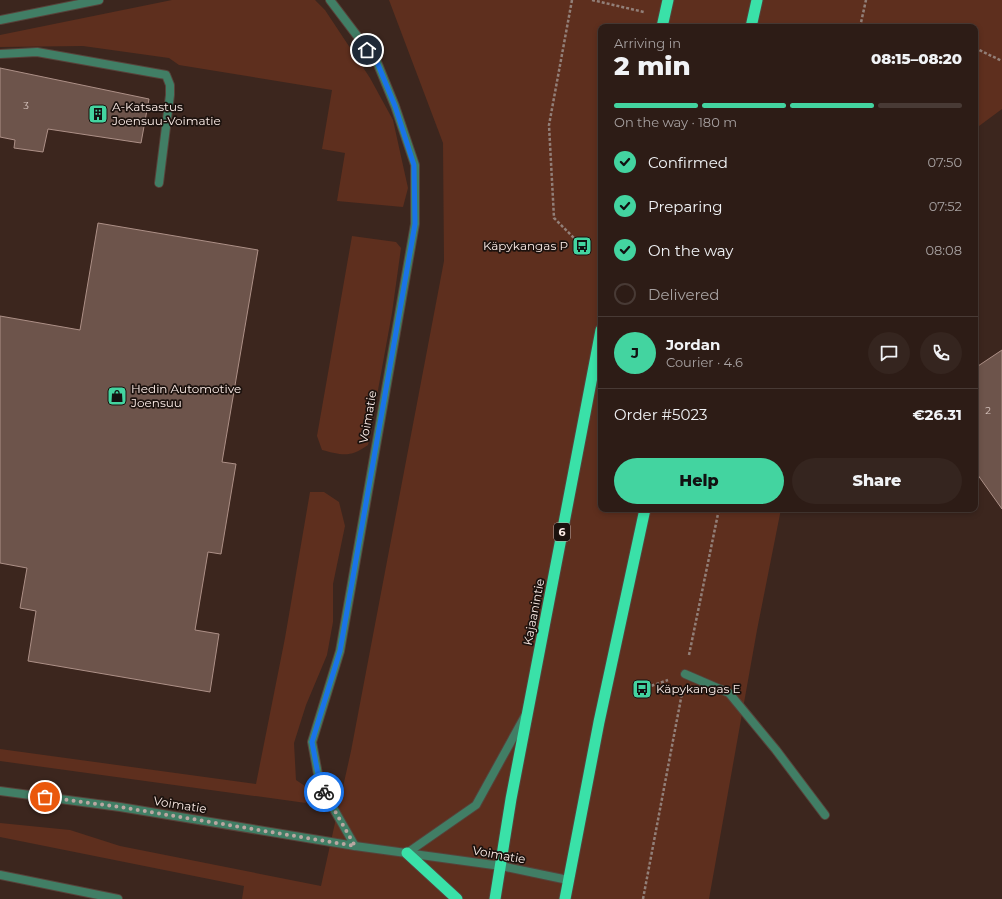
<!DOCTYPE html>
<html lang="en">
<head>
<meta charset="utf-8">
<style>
  body { margin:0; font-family:Montserrat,sans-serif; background:#35251f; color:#f1f3f6; height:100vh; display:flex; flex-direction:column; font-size:15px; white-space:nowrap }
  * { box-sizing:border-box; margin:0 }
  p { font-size:13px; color:#a7a1a1 }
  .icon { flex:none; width:22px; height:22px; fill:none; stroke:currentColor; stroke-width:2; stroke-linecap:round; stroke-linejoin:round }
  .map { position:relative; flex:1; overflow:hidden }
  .details { position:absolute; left:598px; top:24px; width:380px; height:488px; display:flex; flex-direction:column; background:#2d1c16; border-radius:8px; box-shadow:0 2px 6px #0003,0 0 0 1px #483a35 }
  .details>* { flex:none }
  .pin { position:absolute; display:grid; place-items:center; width:34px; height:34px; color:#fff; margin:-17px; border:2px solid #fff; border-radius:50%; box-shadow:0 1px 4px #0007 }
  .courier { position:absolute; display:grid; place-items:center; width:40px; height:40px; margin:-20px; border:3px solid #1a73e8; border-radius:50%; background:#fff; color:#222; box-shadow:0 1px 5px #0007 }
  .summary em { font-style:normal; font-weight:800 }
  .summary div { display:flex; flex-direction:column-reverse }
  .summary { display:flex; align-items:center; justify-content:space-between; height:68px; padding:0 16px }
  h1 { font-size:26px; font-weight:800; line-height:30px }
  .bar { display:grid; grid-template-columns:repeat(4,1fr); gap:6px 4px; align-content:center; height:48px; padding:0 16px }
  .bar i { height:5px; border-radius:3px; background:#483a35 }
  .bar .active { background:#43d4a0 }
  .bar p { grid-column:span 4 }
  .line { display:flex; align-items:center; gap:10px; padding:0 16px; border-top:1px solid #483a35 }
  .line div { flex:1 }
  .round { display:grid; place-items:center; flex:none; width:42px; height:42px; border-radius:21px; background:#35251f }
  ol { padding:0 16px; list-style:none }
  li { display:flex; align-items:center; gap:12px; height:44px }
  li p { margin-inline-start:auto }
  li .icon { padding:4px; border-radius:50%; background:#43d4a0; color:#111; stroke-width:4 }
  li:last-child { color:#a7a1a1 }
  li i { width:22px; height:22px; border:2px solid #483a35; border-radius:50% }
  .primary-button { display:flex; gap:8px; margin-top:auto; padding:8px 16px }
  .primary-button a { flex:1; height:46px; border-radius:24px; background:#43d4a0; color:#111; font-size:16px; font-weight:800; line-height:46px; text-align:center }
  .primary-button a+a { background:#35251f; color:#f1f3f6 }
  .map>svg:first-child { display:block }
</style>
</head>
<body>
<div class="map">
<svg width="1002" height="899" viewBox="0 0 1002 899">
  <rect width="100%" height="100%" fill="#3c261e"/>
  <g fill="#5e2f1e">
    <path d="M172 0H315L325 10 370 78 393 120 408 188 403 207 337 201 345 153 322 149 332 90 179 65 169 58 83 46 0 47V35Z"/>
    <path d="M389 0H1002V109L975 129V27H601V509H781L757 630 709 899H242L244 886 0 837V823L70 830 120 846 321 886 351 751 444 261 443 143Z"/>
    <path d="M352 236 396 242 401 248 392 313 368 445C350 458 342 455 322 450L317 436Z"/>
    <path d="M310 492H324L339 502 345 526 333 584V622L327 655 306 705 294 743 296 780 311 790 306 803 0 761V749L256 784 285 638Z"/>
  </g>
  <g fill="#6d544b" stroke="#ad9087">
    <path d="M0 68 149 99 141 143 48 129 43 152 14 148 15 140 0 137Z"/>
    <path d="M98 223 258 250 222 462 236 464 221 554 208 552 195 630 219 634 210 692 28 661 36 611 20 608 27 568 0 563V316L80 330Z"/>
    <path d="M1002 350V509L975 471V368Z"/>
  </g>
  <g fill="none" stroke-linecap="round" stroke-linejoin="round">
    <g stroke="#57423a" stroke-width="10">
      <g id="service">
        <path d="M0 54 37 52 166 75 170 85V95L159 183"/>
        <path d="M685 674 729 693 776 750 825 815"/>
        <path d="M0 875 118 899"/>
      </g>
    </g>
    <g stroke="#57423a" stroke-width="10">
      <g id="minor">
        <path d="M330 0 377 62 395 106 415 165V224L340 651 312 742 320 785 355 846"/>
        <path d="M0 20 99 0"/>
        <path d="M0 791 120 807 355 846 501 866 568 880"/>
        <path d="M407 853 476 805 525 716"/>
      </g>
    </g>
    <g stroke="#57423a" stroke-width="13">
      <g id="trunk">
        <path d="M662 27 668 0"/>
        <path d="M751 27 757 0"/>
        <path d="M407 853 457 899"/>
        <path d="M495 899 511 799 601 330"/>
        <path d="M565 899 599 722 645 509"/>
      </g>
    </g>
    <g stroke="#927f78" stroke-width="2.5" stroke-dasharray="3 2" stroke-linecap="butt">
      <path d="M572 0 549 125 554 218 582 246"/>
      <path d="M592 0 644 12"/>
      <path d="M860 27 866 0"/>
      <path d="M975 48 1002 61"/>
      <path d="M689 655 719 509"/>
      <path d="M642 689 668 680"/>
      <path d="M643 899 682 693"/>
    </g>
    <use href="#service" stroke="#417e65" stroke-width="8"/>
    <use href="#minor" stroke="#417e65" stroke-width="8"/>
    <use href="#trunk" stroke="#3ae1a8" stroke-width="11"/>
  </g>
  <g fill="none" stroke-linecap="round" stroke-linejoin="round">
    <path stroke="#b9a7a1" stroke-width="4" stroke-dasharray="0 7.2" d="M45 797 120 807 355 846 324 792"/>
    <path stroke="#1a73e8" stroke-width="5" d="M324 792 320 785 312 742 340 651 415 224 414 165 395 106 377 62 367 50"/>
  </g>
  <defs>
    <g id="building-square" transform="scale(1)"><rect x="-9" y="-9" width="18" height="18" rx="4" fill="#43d4a0" stroke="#1c120e"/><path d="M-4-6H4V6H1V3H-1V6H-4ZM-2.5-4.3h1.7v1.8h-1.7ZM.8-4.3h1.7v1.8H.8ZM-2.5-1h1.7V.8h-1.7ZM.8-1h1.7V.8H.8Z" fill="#111"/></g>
    <g id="bus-square" transform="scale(1)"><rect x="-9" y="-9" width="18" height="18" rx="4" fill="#43d4a0" stroke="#1c120e"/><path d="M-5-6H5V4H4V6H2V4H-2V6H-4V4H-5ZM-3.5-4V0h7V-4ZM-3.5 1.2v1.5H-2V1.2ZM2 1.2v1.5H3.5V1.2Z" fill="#111"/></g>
    <g id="shop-square" transform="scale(1)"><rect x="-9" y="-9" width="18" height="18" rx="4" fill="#43d4a0" stroke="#1c120e"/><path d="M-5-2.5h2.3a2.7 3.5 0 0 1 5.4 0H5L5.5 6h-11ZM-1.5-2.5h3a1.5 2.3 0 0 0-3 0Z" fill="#111"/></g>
  </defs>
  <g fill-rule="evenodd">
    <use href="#building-square" x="98" y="114"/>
    <use href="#bus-square" x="582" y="246"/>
    <use href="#shop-square" x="117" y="396"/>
    <use href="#bus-square" x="642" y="689"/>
  </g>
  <g text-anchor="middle" stroke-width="3.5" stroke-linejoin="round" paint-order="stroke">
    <g font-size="10" fill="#d9c7c1">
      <text x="26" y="109">3</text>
      <text x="988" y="414">2</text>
    </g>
    <rect fill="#1c120e" stroke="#baaba7" stroke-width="1" x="554" y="523" width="16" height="18" rx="3"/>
    <g font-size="11" font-weight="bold" fill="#fdede8">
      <text x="562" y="536">6</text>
    </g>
    <g font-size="12" fill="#fdede8" stroke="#1c120e" text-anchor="start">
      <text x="112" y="111">A-Katsastus<tspan x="112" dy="14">Joensuu-Voimatie</tspan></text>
      <text x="568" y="250" text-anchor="end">Käpykangas P</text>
      <text x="131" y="393">Hedin Automotive<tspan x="131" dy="14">Joensuu</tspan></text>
      <text x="656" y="693">Käpykangas E</text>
    </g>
    <g font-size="12" fill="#fdede8" stroke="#1c120e">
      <text transform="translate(368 417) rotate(-80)" y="4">Voimatie</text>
      <text transform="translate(534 612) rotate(-79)" y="4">Kajaanintie</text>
      <text transform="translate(180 805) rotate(9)" y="4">Voimatie</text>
      <text transform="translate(499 855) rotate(10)" y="4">Voimatie</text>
    </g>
  </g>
</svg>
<div class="pin" style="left:45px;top:797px;background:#ea580c"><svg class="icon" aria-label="bag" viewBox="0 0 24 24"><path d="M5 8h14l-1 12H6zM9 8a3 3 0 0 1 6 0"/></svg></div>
<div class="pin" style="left:367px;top:50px;background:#1f2937"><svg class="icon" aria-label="home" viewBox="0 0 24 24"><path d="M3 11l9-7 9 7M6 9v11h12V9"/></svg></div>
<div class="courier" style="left:324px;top:792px"><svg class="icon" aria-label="bike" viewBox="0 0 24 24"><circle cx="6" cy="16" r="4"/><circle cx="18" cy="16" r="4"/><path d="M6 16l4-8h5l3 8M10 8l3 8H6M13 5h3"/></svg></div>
<section class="details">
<div class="summary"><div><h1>2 min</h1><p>Arriving in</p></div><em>08:15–08:20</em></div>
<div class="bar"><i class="active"></i><i class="active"></i><i class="active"></i><i></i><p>On the way · 180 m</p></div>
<ol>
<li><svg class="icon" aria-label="check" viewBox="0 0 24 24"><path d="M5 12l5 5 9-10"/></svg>Confirmed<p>07:50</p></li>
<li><svg class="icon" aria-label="check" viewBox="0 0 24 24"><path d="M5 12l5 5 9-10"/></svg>Preparing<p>07:52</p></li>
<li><svg class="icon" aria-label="check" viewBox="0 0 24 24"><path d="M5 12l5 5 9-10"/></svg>On the way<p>08:08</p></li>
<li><i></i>Delivered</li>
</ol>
<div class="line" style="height:72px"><b class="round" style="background:#43d4a0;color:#111">J</b><div><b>Jordan</b><p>Courier · 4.6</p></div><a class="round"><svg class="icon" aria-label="chat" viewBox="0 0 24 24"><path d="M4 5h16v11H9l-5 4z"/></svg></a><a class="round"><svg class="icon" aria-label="phone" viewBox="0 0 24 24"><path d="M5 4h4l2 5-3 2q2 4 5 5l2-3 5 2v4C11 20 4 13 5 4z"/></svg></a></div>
<div class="line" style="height:52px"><div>Order #5023</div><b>€26.31</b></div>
<div class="primary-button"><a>Help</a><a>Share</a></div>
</section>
</div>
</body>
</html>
